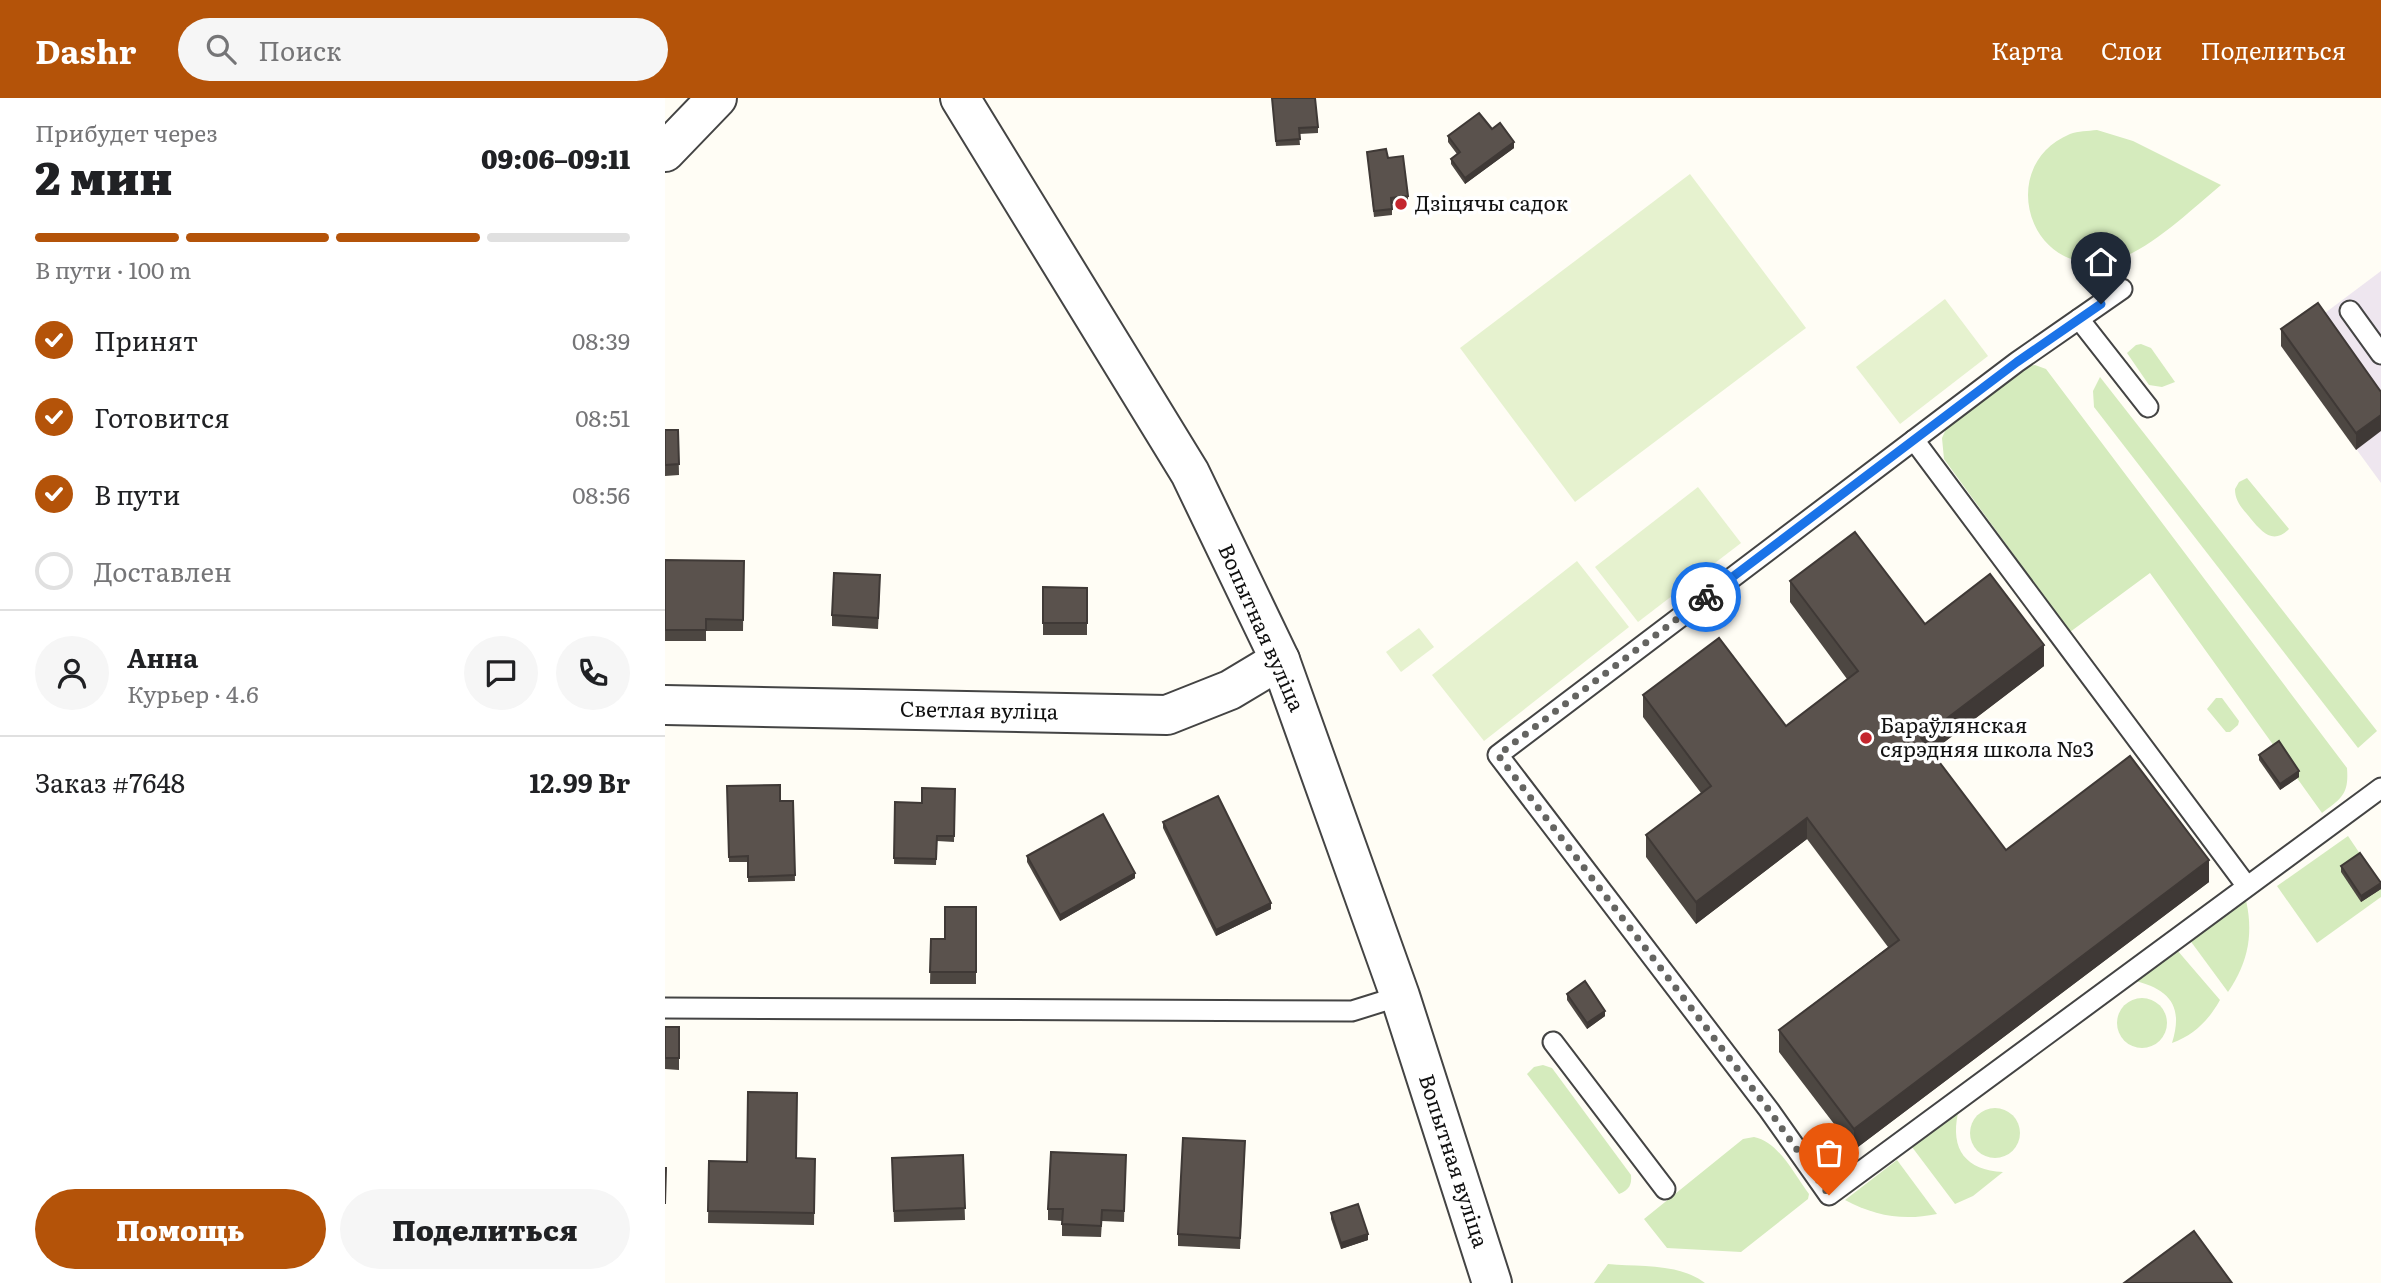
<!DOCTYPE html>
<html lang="ru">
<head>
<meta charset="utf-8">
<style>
  body { margin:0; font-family:Literata,serif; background:#f6f6f6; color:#202124; height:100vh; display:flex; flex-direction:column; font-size:26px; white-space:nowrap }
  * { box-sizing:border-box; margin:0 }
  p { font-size:23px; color:#757577 }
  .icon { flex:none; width:38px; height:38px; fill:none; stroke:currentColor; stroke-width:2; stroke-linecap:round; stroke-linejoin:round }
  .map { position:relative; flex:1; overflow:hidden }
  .details { display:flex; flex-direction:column; background:#fff; width:665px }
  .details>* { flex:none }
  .pin { position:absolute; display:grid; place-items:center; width:60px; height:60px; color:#fff; margin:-72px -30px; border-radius:50% 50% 50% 0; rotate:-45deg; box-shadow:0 0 7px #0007 }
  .pin .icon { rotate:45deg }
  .courier { position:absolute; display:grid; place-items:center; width:70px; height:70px; margin:-35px; border:5px solid #1a73e8; border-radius:50%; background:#fff; color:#222; box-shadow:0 2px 9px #0007 }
  .headline em { font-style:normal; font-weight:800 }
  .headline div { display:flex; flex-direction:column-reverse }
  .headline { display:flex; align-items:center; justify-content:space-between; height:119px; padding:0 35px }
  h1 { font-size:46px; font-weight:800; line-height:52px }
  .bar { display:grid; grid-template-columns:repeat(4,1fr); gap:10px 7px; align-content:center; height:84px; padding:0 35px }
  .bar i { height:9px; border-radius:5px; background:#e0e0e0 }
  .bar .on { background:#b45309 }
  .bar p { grid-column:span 4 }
  .line { display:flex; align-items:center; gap:18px; padding:0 35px; border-top:2px solid #e0e0e0 }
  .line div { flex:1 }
  .round { display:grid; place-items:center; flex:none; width:74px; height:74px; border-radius:37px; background:#f6f6f6 }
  ol { padding:0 35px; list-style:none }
  li { display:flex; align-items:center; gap:21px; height:77px }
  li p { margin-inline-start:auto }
  li .icon { padding:7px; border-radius:50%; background:#b45309; color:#fff; stroke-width:4 }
  li:last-child { color:#757577 }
  li i { width:38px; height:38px; border:4px solid #e0e0e0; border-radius:50% }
  .action { display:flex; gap:14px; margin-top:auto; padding:14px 35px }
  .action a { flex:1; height:80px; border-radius:42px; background:#b45309; color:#fff; font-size:28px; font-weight:800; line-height:80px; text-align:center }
  .action a+a { background:#f6f6f6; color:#202124 }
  header { display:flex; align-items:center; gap:42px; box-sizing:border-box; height:98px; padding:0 35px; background:#b45309; color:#fff }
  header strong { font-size:33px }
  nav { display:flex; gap:38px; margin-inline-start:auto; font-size:24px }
  .search { width:490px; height:63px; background:#f6f6f6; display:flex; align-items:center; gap:18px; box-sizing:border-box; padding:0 24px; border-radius:38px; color:#757577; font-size:26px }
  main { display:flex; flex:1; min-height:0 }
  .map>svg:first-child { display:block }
</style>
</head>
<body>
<header>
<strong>Dashr</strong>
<div class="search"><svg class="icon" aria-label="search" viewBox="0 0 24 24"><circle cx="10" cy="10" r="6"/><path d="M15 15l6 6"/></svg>Поиск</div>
<nav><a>Карта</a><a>Слои</a><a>Поделиться</a></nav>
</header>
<main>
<section class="details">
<div class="headline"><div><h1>2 мин</h1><p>Прибудет через</p></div><em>09:06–09:11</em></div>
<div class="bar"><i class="on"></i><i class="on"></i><i class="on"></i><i></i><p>В пути · 100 m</p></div>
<ol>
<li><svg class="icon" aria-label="check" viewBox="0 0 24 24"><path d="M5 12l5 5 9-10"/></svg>Принят<p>08:39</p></li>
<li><svg class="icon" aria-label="check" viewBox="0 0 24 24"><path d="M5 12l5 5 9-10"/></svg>Готовится<p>08:51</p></li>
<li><svg class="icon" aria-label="check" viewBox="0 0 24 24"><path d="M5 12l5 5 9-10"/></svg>В пути<p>08:56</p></li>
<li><i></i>Доставлен</li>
</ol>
<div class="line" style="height:126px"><a class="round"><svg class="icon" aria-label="person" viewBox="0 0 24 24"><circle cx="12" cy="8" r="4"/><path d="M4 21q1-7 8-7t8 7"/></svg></a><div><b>Анна</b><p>Курьер · 4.6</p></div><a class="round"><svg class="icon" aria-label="chat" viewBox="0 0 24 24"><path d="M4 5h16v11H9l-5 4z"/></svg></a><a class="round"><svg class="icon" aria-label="phone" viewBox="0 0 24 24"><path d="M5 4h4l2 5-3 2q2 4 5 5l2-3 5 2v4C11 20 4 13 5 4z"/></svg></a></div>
<div class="line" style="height:91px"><div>Заказ #7648</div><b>12.99 Br</b></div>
<div class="action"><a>Помощь</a><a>Поделиться</a></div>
</section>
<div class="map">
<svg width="1716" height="1185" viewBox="0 0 1716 1185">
  <rect width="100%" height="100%" fill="#fffdf5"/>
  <path fill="#eee6ef" d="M1716 173V385L1616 248Z"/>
  <g fill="#d5ebbd">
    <path d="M1432 32 1468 43 1556 87C1527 111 1479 158 1442 164 1362 177 1331 67 1405 36 1413 33 1423 33 1432 32Z"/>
    <path d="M1476 246 1486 250 1510 284 1497 289 1484 287 1462 255 1471 247Z"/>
    <path d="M1370 267 1381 271 1682 670C1684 696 1677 700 1657 715L1485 475 1405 534 1279 361 1277 340 1281 331 1363 268Z"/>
    <path d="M1435 279 1712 633 1693 650 1429 309 1428 293Z"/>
    <path d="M1582 380 1624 431C1608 447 1597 434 1586 421 1578 411 1570 404 1570 391L1574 384Z"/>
    <path d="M1551 600H1557L1574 623 1573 627 1565 634H1561L1542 611Z"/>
    <path d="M1683 738 1716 787V799L1652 845 1612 788Z"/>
    <path d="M1580 798C1589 834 1584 863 1563 894L1524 841Z"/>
    <path d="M1512 852 1555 902C1543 923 1529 937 1507 945 1519 907 1504 891 1467 882Z"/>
    <circle cx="1477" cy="925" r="25"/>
    <path d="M878 967 887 970 966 1077C967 1087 964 1092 954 1096L862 976 869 969Z"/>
    <circle cx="1330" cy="1035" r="25"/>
    <path d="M1293 1015C1285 1052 1301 1072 1338 1074L1308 1098 1290 1106 1247 1049Z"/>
    <path d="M1089 1039C1114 1044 1129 1076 1144 1096L1143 1101 1076 1154 1002 1150 979 1121 1078 1041Z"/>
    <path d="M1232 1062 1272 1116C1238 1123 1210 1118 1180 1102Z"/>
    <path d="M943 1166C974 1169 1014 1165 1040 1185H929Z"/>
  </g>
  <g fill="#e6f2cf">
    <path d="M1025 76 1141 230 910 404 795 250Z"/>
    <path d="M1280 201 1323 258 1235 326 1191 269Z"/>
    <path d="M1033 389 1076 445 973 524 930 469Z"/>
    <path d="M912 463 964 529 819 643 767 577Z"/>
    <path d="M754 530 769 549 736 574 721 554Z"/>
  </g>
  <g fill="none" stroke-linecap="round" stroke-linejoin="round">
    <g stroke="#444" stroke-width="23">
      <g id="service">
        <path d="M1457 191 1352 264 833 657 1104 1012 1164 1097 1716 690"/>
        <path d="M1685 213 1716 256"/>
        <path d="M1414 221 1483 309"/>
        <path d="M1249 342 1581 787"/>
        <path d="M0 910 687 913 735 898"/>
        <path d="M888 944 1000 1091"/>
      </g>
    </g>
    <g stroke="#444" stroke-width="42">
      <g id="minor">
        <path d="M295 0 525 375 615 562 735 898 827 1185"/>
        <path d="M0 54 52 0"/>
        <path d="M0 607 502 617 565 592 615 562"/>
      </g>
    </g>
    <use href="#service" stroke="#fff" stroke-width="19"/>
    <use href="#minor" stroke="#fff" stroke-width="38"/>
  </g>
  <g fill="#4d4742">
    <path d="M607 0 653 29V35L634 36 635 47 611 48Z"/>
    <path d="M827 31 849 50 800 86 786 66V61L792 56 783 44V38Z"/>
    <path d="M702 54 723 60 743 98V104L727 106V117L709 119Z"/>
    <path d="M1616 231 1716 294 1691 352 1616 248Z"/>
    <path d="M0 332H13L14 377 0 378Z"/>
    <path d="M0 462 79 463 78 533H41V543H0Z"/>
    <path d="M1125 483 1260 526 1379 568 1266 654 1341 752 1544 784 1189 1052 1114 954V932L1223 849 1142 741 1031 826 981 759V737L1036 695 978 619V597L1121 628 1182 581 1125 504Z"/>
    <path d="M215 489 213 531 167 528V517Z"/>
    <path d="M378 489 422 490V537H378Z"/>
    <path d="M1594 657 1634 679 1615 692 1594 662Z"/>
    <path d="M62 688 115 703H128L130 783 83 784V764H64Z"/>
    <path d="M290 691 289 744 272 743 271 767 229 766 230 704 257 705Z"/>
    <path d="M498 724 606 811 551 838 498 730Z"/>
    <path d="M362 758 470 780 395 823 362 764Z"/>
    <path d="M1676 768 1716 791 1696 804 1676 774Z"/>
    <path d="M311 809V886H265L266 841H280Z"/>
    <path d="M902 896 940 918 922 931 902 902Z"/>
    <path d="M0 929H14V972L0 971Z"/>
    <path d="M580 1054 575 1151 513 1148V1136Z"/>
    <path d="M298 1057 300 1122 229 1124 227 1071Z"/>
    <path d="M461 1057 459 1124 437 1123 436 1139 397 1138V1123L383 1122V1111Z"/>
    <path d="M131 1060 150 1061 149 1127 43 1125 44 1063 82 1064Z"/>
    <path d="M666 1115 703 1142 676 1151 666 1121Z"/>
  </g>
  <g fill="#3f3936">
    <path d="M849 44V50L800 86V80Z"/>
    <path d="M1716 317V333L1691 352V335Z"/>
    <path d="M1379 547V568L1256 662V640Z"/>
    <path d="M1634 673V679L1615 692V686Z"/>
    <path d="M1142 720V741L1031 826V804Z"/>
    <path d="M1544 762V784L1189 1052V1031Z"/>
    <path d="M470 775V780L395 823V817Z"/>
    <path d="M1716 785V791L1696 804V798Z"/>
    <path d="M606 805V811L551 838V832Z"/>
    <path d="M940 913V918L922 931V925Z"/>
    <path d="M703 1136V1142L676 1151V1145Z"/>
  </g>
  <g fill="#5a524d" stroke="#3f3936" stroke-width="2">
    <path d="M607 0H650L653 29 634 30 635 41 611 43Z"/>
    <path d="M814 15 827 31 835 25 849 44 800 80 786 61 795 54 783 38Z"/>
    <path d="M721 51 723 60 738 58 743 98 726 100 727 111 709 113 702 54Z"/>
    <path d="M1653 205 1716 294V317L1691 335 1616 231Z"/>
    <path d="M0 332H13L14 366 0 367Z"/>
    <path d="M1190 434 1260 526 1325 476 1379 547 1256 640 1341 752 1465 658 1544 762 1189 1031 1114 932 1234 842 1142 720 1031 804 981 737 1046 688 978 597 1054 540 1121 628 1193 573 1125 483Z"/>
    <path d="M0 462 79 463 78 522 41 521V532H0Z"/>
    <path d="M169 475 215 477 213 520 167 517Z"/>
    <path d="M378 489 422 490V525H378Z"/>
    <path d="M1614 643 1634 673 1615 686 1594 657Z"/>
    <path d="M115 687V703H128L130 777 83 779V758L64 759 62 688Z"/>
    <path d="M257 690 290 691 289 738H272L271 761 229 760 230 704 257 705Z"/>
    <path d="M553 698 606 805 551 832 498 724Z"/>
    <path d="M438 716 470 775 395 817 362 758Z"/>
    <path d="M1695 755 1716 785 1696 798 1676 768Z"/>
    <path d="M280 809H311V874H265L266 841H280Z"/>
    <path d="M920 883 940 913 922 925 902 896Z"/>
    <rect x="0" y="929" width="14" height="31"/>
    <path d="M83 994 132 995 131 1060 150 1061 149 1115 43 1113 44 1063 82 1064Z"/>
    <path d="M518 1040 580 1043 575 1140 513 1136Z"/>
    <path d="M386 1054 461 1057 459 1113 437 1112 436 1128 397 1126 398 1111H383Z"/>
    <path d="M298 1057 300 1110 229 1113 227 1060Z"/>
    <path d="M0 1070H1L0 1106Z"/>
    <path d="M693 1106 703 1136 676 1145 666 1115Z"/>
    <path d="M1529 1133 1567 1185H1459Z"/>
  </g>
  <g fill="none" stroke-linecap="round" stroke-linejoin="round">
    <path stroke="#646461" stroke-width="7" stroke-dasharray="0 12.6" d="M1041 499 833 657 1104 1012 1164 1097"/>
    <path stroke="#1a73e8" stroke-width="9" d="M1041 499 1352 264 1436 206"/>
  </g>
  <g fill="#c4262e" stroke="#fff" stroke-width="2.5">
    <circle cx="736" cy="106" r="7"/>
    <circle cx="1201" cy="640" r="7"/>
  </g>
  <g text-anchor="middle" stroke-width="7" stroke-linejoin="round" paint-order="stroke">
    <g font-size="21" fill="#111" stroke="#fff" text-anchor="start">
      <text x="750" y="113">Дзіцячы садок</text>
      <text x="1215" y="635">Бараўлянская<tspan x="1215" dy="24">сярэдняя школа №3</tspan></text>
    </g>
    <g font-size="21" fill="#111" stroke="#fff">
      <text transform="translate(596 530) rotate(66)" y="7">Вопытная вуліца</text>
      <text transform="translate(314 613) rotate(1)" y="7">Светлая вуліца</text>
      <text transform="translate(788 1063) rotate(72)" y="7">Вопытная вуліца</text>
    </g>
  </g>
</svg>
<div class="pin" style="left:1164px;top:1097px;background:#ea580c"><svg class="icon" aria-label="bag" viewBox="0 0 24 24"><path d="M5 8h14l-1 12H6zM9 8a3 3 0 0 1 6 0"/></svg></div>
<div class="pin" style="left:1436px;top:206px;background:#1f2937"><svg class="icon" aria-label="home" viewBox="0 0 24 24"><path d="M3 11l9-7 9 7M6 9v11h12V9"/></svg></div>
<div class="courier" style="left:1041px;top:499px"><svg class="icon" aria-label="bike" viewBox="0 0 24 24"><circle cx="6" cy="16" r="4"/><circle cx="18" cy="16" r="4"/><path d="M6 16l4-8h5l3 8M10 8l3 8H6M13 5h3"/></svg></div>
</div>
</main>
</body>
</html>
